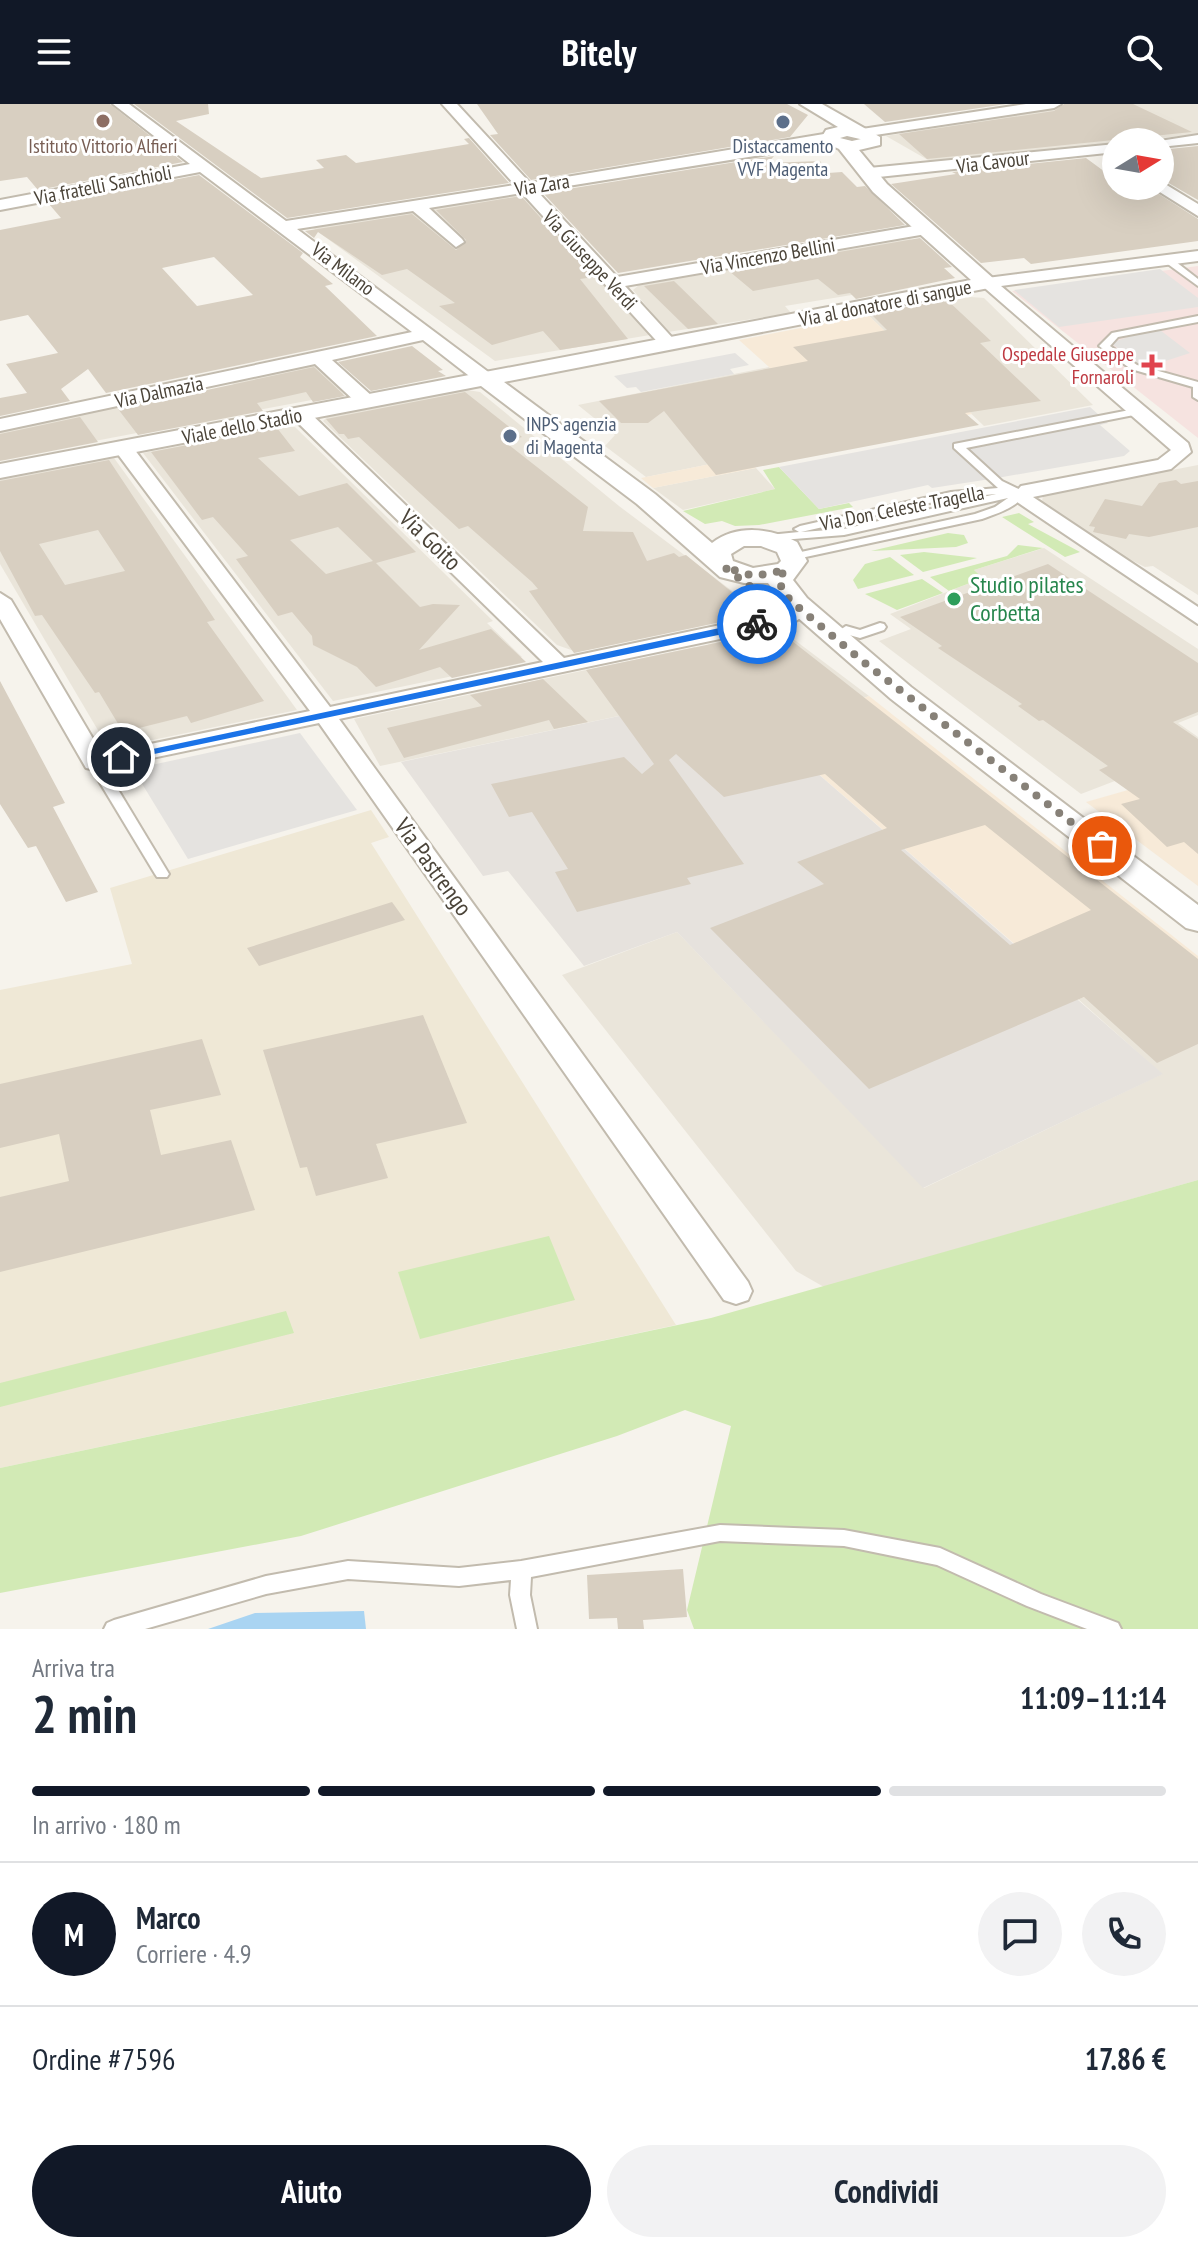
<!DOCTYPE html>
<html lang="it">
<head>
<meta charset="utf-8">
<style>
  body { margin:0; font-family:"PT Sans Narrow",sans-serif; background:#f2f2f3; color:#1f2937; height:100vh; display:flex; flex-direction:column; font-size:30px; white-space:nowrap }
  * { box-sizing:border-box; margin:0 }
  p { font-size:26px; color:#747a83 }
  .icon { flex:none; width:44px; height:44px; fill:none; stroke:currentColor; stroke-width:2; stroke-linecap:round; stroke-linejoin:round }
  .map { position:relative; height:1525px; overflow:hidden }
  .details { display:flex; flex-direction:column; background:#fff; flex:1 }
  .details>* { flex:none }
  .needle { width:52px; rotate:79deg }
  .controls { position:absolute; left:1102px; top:24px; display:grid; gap:16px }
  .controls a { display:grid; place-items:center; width:72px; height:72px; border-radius:50%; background:#fff; box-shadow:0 8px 32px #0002; font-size:40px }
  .pin { position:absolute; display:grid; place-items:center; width:68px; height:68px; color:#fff; margin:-34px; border:4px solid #fff; border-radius:50%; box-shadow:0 2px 8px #0007 }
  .courier { position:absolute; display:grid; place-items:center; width:80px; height:80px; margin:-40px; border:6px solid #1a73e8; border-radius:50%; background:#fff; color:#222; box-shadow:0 2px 10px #0007 }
  .headline em { font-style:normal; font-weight:700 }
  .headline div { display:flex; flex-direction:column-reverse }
  .headline { display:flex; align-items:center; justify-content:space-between; height:136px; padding:0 32px }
  h1 { font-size:52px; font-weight:700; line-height:60px }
  .bar { display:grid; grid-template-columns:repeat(4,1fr); gap:12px 8px; align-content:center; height:96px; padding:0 32px }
  .bar i { height:10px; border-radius:6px; background:#e0e1e3 }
  .bar .selected { background:#111827 }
  .bar p { grid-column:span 4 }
  .line { display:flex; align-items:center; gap:20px; padding:0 32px; border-top:2px solid #e0e1e3 }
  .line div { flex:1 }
  .round { display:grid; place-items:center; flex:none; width:84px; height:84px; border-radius:42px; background:#f2f2f3 }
  .primary-button { display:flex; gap:16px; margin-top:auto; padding:16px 32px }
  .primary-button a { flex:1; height:92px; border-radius:48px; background:#111827; color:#fff; font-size:32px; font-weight:700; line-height:92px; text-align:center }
  .primary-button a+a { background:#f2f2f3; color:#1f2937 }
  header { display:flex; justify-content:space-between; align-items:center; height:104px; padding:0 32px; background:#111827; color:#fff; font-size:36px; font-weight:700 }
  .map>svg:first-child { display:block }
</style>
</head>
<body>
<header><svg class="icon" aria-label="menu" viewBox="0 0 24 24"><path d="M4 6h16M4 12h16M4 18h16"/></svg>Bitely<svg class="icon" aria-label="search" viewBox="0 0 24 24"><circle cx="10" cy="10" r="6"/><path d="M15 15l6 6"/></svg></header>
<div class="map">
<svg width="1198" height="1525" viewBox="0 0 1198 1525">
  <rect width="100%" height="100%" fill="#f6f3ec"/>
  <g fill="#eae5da">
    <path d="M1081 0H1198V30L935 60 886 32Z"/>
    <path d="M520 88 650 231 495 257 310 122 413 105 452 140 462 138 426 102Z"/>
    <path d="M910 135 955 174 785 202 791 209 668 228 633 186 639 181Z"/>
    <path d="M971 193 984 194 1093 301 984 322 868 211Z"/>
    <path d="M315 261 344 290 258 306 231 278Z"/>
    <path d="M769 263 810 300 745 353 646 373 605 342 615 331 578 301Z"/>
    <path d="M467 286 480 288 619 402 755 504 685 524 574 547 557 541 323 317 328 312Z"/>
    <path d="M179 290 200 317 0 355V328Z"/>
    <path d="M283 322 295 323 493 517 487 519 522 553 505 558 506 561 333 597 143 349Z"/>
    <path d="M114 354 297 606 109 645 0 460V376Z"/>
    <path d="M1198 361V491L1153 462 1145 463 1099 440 1042 398 1043 391Z"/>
    <path d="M756 364 775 385 683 406 653 384Z"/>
    <path d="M1044 444 1198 545V611L1178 619 1198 633V645L1081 690 879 537 911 525 890 510 983 474 974 466Z"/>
    <path d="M780 525 869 592 770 628 728 589 380 662 354 615 695 543 701 550 713 546 708 540Z"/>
    <path d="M677 828 924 1084 1162 970 1078 895 1198 859V1076L824 1183 796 1167 562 871Z"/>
  </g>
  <g fill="#f7ead8">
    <path d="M868 211 972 310 863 331 810 300 739 236Z"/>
    <path d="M745 353 756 364 653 384 641 374Z"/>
    <path d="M869 592 1198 852V859L1078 895 770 628Z"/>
    <path d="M1198 666V782L1086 698Z"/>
  </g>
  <path fill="#e6e2dd" d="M728 589 770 628 1163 970 923 1084 677 828 584 862 508 767 483 772 401 658Z"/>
  <path fill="#efe8d6" d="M371 706 389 733 371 739 676 1221 0 1364V886L132 860 110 784Z"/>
  <path fill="#f6e3e0" d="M1198 162V334L1012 187Z"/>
  <g fill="#d2eab5">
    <path d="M779 363 819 405 849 399 853 403 759 421 735 422 722 417 705 420 683 407 775 385 763 366Z"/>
    <path d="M1019 409 1034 418 1028 420 1080 448 1065 453 1002 413Z"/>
    <path d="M948 429 964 431 968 439 956 443 871 447Z"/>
    <path d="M1018 441 1043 444 974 466 983 474 949 487 930 473 1007 452Z"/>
    <path d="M924 448 977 454 923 468 900 451Z"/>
    <path d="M890 453 914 471 858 485 853 476 865 460Z"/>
    <path d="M922 475 943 489 897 506 865 490Z"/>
    <path d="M1198 1076V1525H694L687 1506 731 1322 685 1306 617 1332 301 1432 0 1489V1364L711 1214Z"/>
    <path d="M549 1132 575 1196 420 1235 398 1168Z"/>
    <path d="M286 1207 294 1229 0 1303V1279Z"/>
  </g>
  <g fill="#e5e3e0">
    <path d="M1160 165 1198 194V203L1059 223 1014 186Z"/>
    <path d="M1156 223 1190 249 1144 264 1111 239Z"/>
    <path d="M735 249 749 261 730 265 734 270 641 288 636 283 627 284 614 272Z"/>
    <path d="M1090 303 1108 319 1100 321 1130 347 1124 352 997 374 932 384 928 381 819 405 779 363Z"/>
    <path d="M300 629 357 706 188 755 133 665Z"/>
  </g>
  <path fill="#a9d4f2" d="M364 1507 366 1525H208L255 1509Z"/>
  <g fill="#d8cfc1" fill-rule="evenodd">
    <path d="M0 0H110L183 58 38 86 27 73 0 77Z"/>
    <path d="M134 0H208L209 10 176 17 261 74 324 64 316 56 346 51 356 59 469 40 464 35 469 34 509 79 287 114Z"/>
    <path d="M477 0H787L808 11 790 33 531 76 490 31 498 30Z"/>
    <path d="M864 0H1006L885 18Z"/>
    <path d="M1064 0H1133L1192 28 927 55 899 30 1054 7Z"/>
    <path d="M1198 42V96L1160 74V46Z"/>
    <path d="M774 52 768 59 820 57 828 69 842 68 857 83 865 82 905 121 618 169 543 89Z"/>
    <path d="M1086 54 1116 76V82L1131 88 1151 85 1198 115V137L1031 160 1024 154 981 159 891 80 956 70 952 68Z"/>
    <path d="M199 71 303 149 300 153 333 180 325 182 377 232 106 289 88 265 61 285 70 297 0 312V294L27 289 6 260 58 249 28 211 0 217V126L61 114 49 100ZM214 153 253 191 197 202 162 164Z"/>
    <path d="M521 92 594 173 580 175 628 235 560 246 543 227 492 241 439 202 455 199 407 165 382 171 318 128 314 134 305 127 412 110 456 146 466 136 436 106Z"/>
    <path d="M920 134 952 163 944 164 955 174 856 195 850 189 838 191 818 175 753 187 729 167Z"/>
    <path d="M674 177 718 220 688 225 644 182Z"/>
    <path d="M946 195 991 237 980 239 1041 297 965 309 979 321 716 371 664 307 648 319H621L599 297 808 257 793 243 887 226 871 210Z"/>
    <path d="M412 242 443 266 438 267 446 272 371 287 338 258Z"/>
    <path d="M314 263 345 292 313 298 306 288 257 299 263 307 138 331 118 305Z"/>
    <path d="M465 288 522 333 505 338 588 403 583 427 633 428 647 457 674 449 679 453 686 451 759 510 574 549 529 487 538 485 532 478 468 422 459 425 359 333 348 335 344 330H339L326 315Z"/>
    <path d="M80 313 98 338 0 357V330Z"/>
    <path d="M277 324 295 347 258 354 299 392 347 379 416 448 376 459 420 503 433 500 460 501 419 546 491 525 526 558 452 574 440 563 376 583 357 563 313 541 312 532 292 508 278 512 236 455 248 452 213 413 202 416 151 348ZM338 423 373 457 326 470 290 436Z"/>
    <path d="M109 356 215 516 207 518 264 597 191 619 187 612 123 628 99 588 95 589 42 511 35 512 0 447V377ZM98 426 125 467 65 481 39 440Z"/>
    <path d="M1176 376 1181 380 1198 377V423L1149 433 1129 430 1126 435 1093 428 1095 423 1089 422 1105 395 1142 402 1159 379Z"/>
    <path d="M1048 460 1198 559V608L1173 618 1198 635V750L1184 738 1167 743 1121 700 1140 695 1099 666 1108 662 1043 616 1039 617 1018 602 1022 600 938 544 942 542 900 513Z"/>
    <path d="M778 526 1198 855V940L1157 959 1084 893 869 985 710 824 824 780 797 758 887 724 825 670 724 693 676 650 669 656 744 760 687 774 691 780 577 808 555 768 568 765 532 708 509 713 491 680 624 653 642 670 654 660 586 566ZM985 721 1047 771 1091 806 1010 841 901 746Z"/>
    <path d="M543 575 588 618 554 625 549 616 404 654 387 624 482 602 470 591Z"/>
    <path d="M0 577 65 699 53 703 98 788 66 798 36 742 28 744 0 700Z"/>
    <path d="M392 798 405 816 259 862 247 844Z"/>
    <path d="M423 911 467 1019 376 1040 388 1074 316 1092 307 1063 300 1064 263 946Z"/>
    <path d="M202 935 221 991 150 1006 161 1051 231 1036 255 1106 0 1168V1093L69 1077 59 1030 0 1044V980Z"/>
    <path d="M683 1465 687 1513 643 1516 644 1525H618L617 1514 589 1515 587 1471Z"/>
  </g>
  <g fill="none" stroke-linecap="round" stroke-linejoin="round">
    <g stroke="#c2bbae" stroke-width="4">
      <g id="service">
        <path d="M1165 154H1171L1198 175V182L1165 158Z"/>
        <path d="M1198 212V218L1118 233 1110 242 1137 261 1198 278V296L1193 293V283L1131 265 1099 242 1112 229Z"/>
        <path d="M1140 304 1145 307 1144 309 966 344 1002 377 1025 388C1021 402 996 410 982 415L801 454 795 451 801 448 975 410 995 403 1008 394 844 431 769 437 763 434 769 431 799 428 794 425 800 422 951 388 998 384 954 344V340ZM996 390 844 425 801 428 951 394Z"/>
        <path d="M880 519 884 520 886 523 884 526 860 534 842 529 840 526 846 522 860 526Z"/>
        <path d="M95 655 102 659 169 770 167 773H157L155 770 88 659Z"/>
        <path d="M720 1421 844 1426 940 1444 1041 1490 1118 1519 1121 1525H1087L1027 1502 937 1461 844 1442 720 1437 531 1473 530 1491 537 1525H517L510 1491 511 1476 459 1482 348 1475 266 1490 145 1525H104L107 1519 114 1516 266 1472 348 1457 459 1464 521 1457Z"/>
      </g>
    </g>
    <g stroke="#c2bbae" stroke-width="4">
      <g id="minor">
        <path d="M113 0H129L286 117 515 81 442 0H457L530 79 830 29 837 33 799 45 537 87 617 173 926 120 934 125 926 130 625 182 678 240 669 245 663 244 522 89 429 104 462 135 464 138 456 143 413 107 297 125 491 270V278H477L423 236 332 256 373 293V301H359L315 260 0 327V315L412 228 200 68 0 106V96L190 60Z"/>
        <path d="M1026 0H1061L1054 4 862 33 855 29 862 25Z"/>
        <path d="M1198 31V39L1160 43V38H1153Z"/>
        <path d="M1116 40V48L869 74 861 69 869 64Z"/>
        <path d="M1160 77 1198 100V112L1155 85 1152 82H1160Z"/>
        <path d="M1198 147V157L1001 182 1188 339 1191 348 1171 365 1033 393 1198 503V520L1011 394 1021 382 1158 356 1171 346 979 179 987 174Z"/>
        <path d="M301 305 308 307 564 554 791 506 802 513 791 520 339 615 748 1178 752 1187 748 1196 736 1200 724 1196 319 619 95 666 86 664 0 515V489L11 496 102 650 310 607 114 345 124 339 131 341 330 603 543 558 294 315V307Z"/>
      </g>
    </g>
    <g stroke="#c2bbae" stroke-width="4">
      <path id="tertiary" d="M800 0H822L880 33V41L859 46 887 80 994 175 997 179 994 183 504 278 655 390 712 439C737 420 771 424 797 438L807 457 793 476 807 494 911 583 1198 801V827L1186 824 891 595 788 505 768 479H744L720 473 637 400 481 282 0 374V360L971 176 873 88 839 45 820 36 826 26 838 23ZM847 32 860 35H861L852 37 840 34ZM761 442 777 448 781 457 778 460 753 464 733 457 731 450 744 442Z"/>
    </g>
    <use href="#service" fill="#fff" fill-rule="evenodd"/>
    <use href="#minor" fill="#fff" fill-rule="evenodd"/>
    <use href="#tertiary" fill="#fff" fill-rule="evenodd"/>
  </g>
  <path fill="#1a73e8" d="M757 516 761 522 121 657 115 653Z"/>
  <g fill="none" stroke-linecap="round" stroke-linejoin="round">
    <path stroke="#878178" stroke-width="8" stroke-dasharray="0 14.4" d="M757 520 791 513 724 463 754 472 786 466 779 473 782 486 791 497 861 556 1102 742"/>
  </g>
  <circle fill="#8d6e63" stroke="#fff" stroke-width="3" cx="103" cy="17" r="8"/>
  <g fill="#5c6f8a" stroke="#fff" stroke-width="3">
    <circle cx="783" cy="18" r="8"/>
    <circle cx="510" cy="332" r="8"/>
  </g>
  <path fill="#e0444e" stroke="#fff" stroke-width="3" d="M1148 249h8v8h8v8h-8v8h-8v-8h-8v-8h8z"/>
  <circle fill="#2e9e5b" stroke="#fff" stroke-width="3" cx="954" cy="495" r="8"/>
  <g text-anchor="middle" stroke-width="6" stroke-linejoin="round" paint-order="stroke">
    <g font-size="20" fill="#785e54" stroke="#fff">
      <text x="103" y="49">Istituto Vittorio Alfieri</text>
    </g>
    <g font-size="20" fill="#4e5e75" stroke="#fff">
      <text x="783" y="49">Distaccamento<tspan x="783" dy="23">VVF Magenta</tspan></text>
      <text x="526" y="327" text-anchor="start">INPS agenzia<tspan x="526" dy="23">di Magenta</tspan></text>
    </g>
    <g font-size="20" fill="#4b4439" stroke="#fff">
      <text transform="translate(993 58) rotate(-7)" y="7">Via Cavour</text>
      <text transform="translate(103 81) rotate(-11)" y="7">Via fratelli Sanchioli</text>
      <text transform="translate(542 81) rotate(-9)" y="7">Via Zara</text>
      <text transform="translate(768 152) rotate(-10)" y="7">Via Vincenzo Bellini</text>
      <text transform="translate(590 156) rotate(47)" y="7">Via Giuseppe Verdi</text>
      <text transform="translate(343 165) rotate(37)" y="7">Via Milano</text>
      <text transform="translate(885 199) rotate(-11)" y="7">Via al donatore di sangue</text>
      <text transform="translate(159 288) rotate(-12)" y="7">Via Dalmazia</text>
      <text transform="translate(242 322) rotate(-11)" y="7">Viale dello Stadio</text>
      <text transform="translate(902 404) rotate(-11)" y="7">Via Don Celeste Tragella</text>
    </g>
    <g font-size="20" fill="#be3a42" stroke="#fff" text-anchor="end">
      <text x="1134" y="257">Ospedale Giuseppe<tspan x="1134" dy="23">Fornaroli</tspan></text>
    </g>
    <g font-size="24" fill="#4b4439" stroke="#fff">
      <text transform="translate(430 436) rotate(44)" y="8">Via Goito</text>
      <text transform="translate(433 763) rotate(54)" y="8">Via Pastrengo</text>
    </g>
    <g font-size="24" fill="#27864d" stroke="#fff" text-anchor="start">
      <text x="970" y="489">Studio pilates<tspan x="970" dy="28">Corbetta</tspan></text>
    </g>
  </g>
</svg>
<div class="controls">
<a><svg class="needle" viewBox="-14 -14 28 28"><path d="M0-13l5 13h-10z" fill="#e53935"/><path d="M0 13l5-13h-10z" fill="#747a83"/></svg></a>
</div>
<div class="pin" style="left:1102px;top:742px;background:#ea580c"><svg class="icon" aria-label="bag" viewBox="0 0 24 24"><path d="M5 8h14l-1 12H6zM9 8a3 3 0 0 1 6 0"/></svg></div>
<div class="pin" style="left:121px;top:653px;background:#1f2937"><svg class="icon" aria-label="home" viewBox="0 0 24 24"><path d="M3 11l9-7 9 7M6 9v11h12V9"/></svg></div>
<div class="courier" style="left:757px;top:520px"><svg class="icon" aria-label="bike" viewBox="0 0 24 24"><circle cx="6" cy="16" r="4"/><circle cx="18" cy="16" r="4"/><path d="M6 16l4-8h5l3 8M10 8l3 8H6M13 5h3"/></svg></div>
</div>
<section class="details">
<div class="headline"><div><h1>2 min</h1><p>Arriva tra</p></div><em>11:09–11:14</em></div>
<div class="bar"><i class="selected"></i><i class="selected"></i><i class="selected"></i><i></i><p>In arrivo · 180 m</p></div>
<div class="line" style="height:144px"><b class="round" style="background:#111827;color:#fff">M</b><div><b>Marco</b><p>Corriere · 4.9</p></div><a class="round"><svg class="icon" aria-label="chat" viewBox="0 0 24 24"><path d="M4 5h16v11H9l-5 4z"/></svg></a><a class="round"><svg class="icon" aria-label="phone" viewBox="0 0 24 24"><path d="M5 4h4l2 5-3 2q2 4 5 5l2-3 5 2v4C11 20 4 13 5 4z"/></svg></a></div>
<div class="line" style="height:104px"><div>Ordine #7596</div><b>17.86 €</b></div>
<div class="primary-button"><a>Aiuto</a><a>Condividi</a></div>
</section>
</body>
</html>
